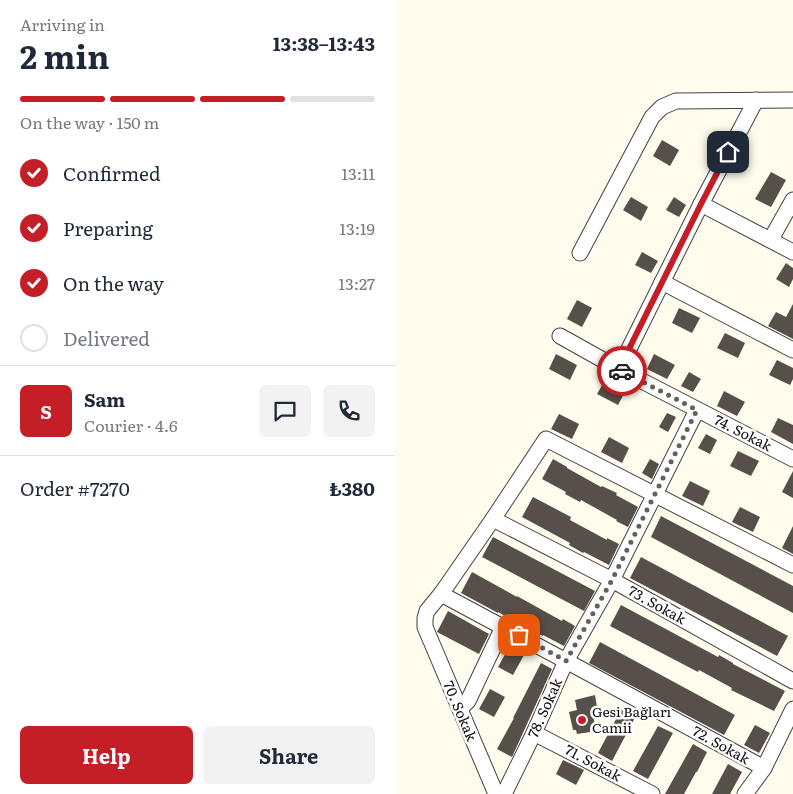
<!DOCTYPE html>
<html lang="en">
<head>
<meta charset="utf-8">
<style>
  body { margin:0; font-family:Literata,serif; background:#f2f2f3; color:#1f2937; height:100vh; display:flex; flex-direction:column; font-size:19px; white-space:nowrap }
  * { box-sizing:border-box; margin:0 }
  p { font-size:16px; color:#747a83 }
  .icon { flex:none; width:28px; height:28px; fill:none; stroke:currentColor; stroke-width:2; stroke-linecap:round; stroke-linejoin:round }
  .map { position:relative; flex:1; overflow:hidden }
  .sheet { display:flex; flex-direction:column; background:#fff; width:395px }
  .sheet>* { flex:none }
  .pin { position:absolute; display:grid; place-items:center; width:42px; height:42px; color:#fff; margin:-21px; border-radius:10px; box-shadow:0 2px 8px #0006 }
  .courier { position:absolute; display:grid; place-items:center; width:50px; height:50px; margin:-25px; border:4px solid #c41f27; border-radius:50%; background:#fff; color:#222; box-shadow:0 1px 6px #0007 }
  .head em { font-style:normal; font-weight:700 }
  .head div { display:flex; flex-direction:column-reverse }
  .head { display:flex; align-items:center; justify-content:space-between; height:85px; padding:0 20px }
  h1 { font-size:32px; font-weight:700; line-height:38px }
  .bar { display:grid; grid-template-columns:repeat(4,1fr); gap:8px 5px; align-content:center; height:60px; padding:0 20px }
  .bar i { height:6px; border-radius:4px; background:#e0e1e3 }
  .bar .selected { background:#c41f27 }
  .bar p { grid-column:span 4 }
  .line { display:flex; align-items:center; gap:12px; padding:0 20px; border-top:1px solid #e0e1e3 }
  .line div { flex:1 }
  .round { display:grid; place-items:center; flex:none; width:52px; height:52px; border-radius:8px; background:#f2f2f3 }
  ol { padding:0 20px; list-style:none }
  li { display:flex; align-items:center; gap:15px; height:55px }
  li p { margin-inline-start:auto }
  li .icon { padding:5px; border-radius:50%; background:#c41f27; color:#fff; stroke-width:4 }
  li:last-child { color:#747a83 }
  li i { width:28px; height:28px; border:2px solid #e0e1e3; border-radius:50% }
  .action { display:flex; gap:10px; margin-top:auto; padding:10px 20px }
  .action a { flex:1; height:58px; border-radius:8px; background:#c41f27; color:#fff; font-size:20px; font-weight:700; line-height:58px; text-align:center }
  .action a+a { background:#f2f2f3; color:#1f2937 }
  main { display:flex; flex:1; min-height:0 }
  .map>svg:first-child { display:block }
</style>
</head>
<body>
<main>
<section class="sheet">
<div class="head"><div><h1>2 min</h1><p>Arriving in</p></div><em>13:38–13:43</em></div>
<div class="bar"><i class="selected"></i><i class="selected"></i><i class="selected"></i><i></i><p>On the way · 150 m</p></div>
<ol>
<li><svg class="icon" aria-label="check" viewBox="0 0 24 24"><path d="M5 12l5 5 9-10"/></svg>Confirmed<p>13:11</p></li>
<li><svg class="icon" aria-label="check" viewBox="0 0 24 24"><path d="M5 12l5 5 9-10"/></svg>Preparing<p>13:19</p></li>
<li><svg class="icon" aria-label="check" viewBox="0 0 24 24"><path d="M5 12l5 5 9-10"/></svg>On the way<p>13:27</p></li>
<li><i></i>Delivered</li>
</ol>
<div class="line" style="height:90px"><b class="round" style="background:#c41f27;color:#fff">S</b><div><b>Sam</b><p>Courier · 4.6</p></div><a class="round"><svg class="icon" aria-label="chat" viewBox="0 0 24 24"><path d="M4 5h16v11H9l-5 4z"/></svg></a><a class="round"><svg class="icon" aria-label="phone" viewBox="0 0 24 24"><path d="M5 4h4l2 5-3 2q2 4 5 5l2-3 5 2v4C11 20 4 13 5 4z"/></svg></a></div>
<div class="line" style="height:65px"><div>Order #7270</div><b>₺380</b></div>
<div class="action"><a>Help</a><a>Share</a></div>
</section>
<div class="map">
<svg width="398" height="794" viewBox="0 0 398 794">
  <rect width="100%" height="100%" fill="#fffcee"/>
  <g fill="#574f49">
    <path d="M267 140 284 150 275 166 258 156Z"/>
    <path d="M376 172 391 180 376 207 360 199Z"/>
    <path d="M236 197 253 207 246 221 228 210Z"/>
    <path d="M279 197 291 205 284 217 271 210Z"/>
    <path d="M247 252 263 261 256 273 240 265Z"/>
    <path d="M391 263 398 268V279L394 287 381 279Z"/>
    <path d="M182 300 197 308 187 327 172 319Z"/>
    <path d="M398 304V339L373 326 381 312 391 317Z"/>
    <path d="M284 308 305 318 297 333 277 323Z"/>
    <path d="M330 333 350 343 343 358 322 348Z"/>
    <path d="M161 354 182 365 175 380 154 369Z"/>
    <path d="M259 354 280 365 272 379 252 369Z"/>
    <path d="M382 360 398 368V379L395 385 374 375Z"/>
    <path d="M294 372 306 379 298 392 286 386Z"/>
    <path d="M210 380 231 390 223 405 202 394Z"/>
    <path d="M329 391 350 402 342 416 322 406Z"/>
    <path d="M272 413 281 417 273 432 264 427Z"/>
    <path d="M164 414 184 424 177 439 156 429Z"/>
    <path d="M383 418 398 425V444L376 432Z"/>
    <path d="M311 434 322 440 315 454 303 448Z"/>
    <path d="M214 437 234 448 227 463 206 452Z"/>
    <path d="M343 451 364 461 356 476 335 466Z"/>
    <path d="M158 459 172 467V468L206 487 207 486 222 493 221 495 243 507 233 527 221 521 222 520 186 500 185 502 170 494 171 492 147 479Z"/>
    <path d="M255 459 264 464 257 479 247 473Z"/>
    <path d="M398 471V498L387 492Z"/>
    <path d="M295 481 315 491 308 506 287 496Z"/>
    <path d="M138 497 176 517 175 520 212 540V538L224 544 214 565 189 552 188 553 174 545 175 543 127 517Z"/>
    <path d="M345 507 365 517 358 532 337 522Z"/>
    <path d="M266 516 398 586V613L256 537Z"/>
    <path d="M398 526V554L387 548Z"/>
    <path d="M98 537 200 591 189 611 87 557Z"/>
    <path d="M246 557 393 636 382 656 235 578Z"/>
    <path d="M77 572 122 597V596L167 621 168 619 180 626 169 646 148 635V636L103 612V613L66 593Z"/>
    <path d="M226 605 323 657 324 655 338 663V664L390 691 379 711 336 690 337 688 304 670 303 672 215 626Z"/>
    <path d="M53 611 94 634 84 654 42 632Z"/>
    <path d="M205 642 340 715 329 735 194 663Z"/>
    <path d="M114 647 129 655 118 675 103 667Z"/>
    <path d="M146 663 157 669 117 757 102 749 119 718H118Z"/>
    <path d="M95 689 110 697 99 717 84 709Z"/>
    <path d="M200 695 203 713 198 714 200 726 195 728V732L182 734 181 730H178L174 712 182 710 180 700Z"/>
    <path d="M228 706 242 714 217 761 203 753Z"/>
    <path d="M360 725 375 733 364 753 349 745Z"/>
    <path d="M263 726 278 733 253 779 238 771Z"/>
    <path d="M298 744 312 752 302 772H301L289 794H270Z"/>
    <path d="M168 760 189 770 181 785 161 774Z"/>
    <path d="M333 764 347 772 335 794H317Z"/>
  </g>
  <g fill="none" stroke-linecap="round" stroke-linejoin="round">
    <g stroke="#414141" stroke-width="17">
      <g id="minor">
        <path d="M306 204 398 252"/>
        <path d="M376 239 398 200"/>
        <path d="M185 253 257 117 267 107 281 101 398 100"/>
        <path d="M267 282 398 350"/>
        <path d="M165 336 224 369 398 459"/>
        <path d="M224 369 306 204 361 100"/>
        <path d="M98 519 217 580 398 681"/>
        <path d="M46 594 171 661 369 768"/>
        <path d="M65 709 73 701 108 627"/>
        <path d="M139 733 257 794"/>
        <path d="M101 794 30 627V618L32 611 46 594 98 519 151 439 398 565"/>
        <path d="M109 794 139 733 171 661 217 580 302 410"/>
        <path d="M350 794 369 768 398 709"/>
      </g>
    </g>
    <use href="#minor" stroke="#fff" stroke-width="15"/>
  </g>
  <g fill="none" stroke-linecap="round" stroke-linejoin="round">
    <path stroke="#62615c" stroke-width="5" stroke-dasharray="0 9" d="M124 635 171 661 217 580 302 410 227 371"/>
    <path stroke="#c41f27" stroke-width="6" d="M227 371 224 369 306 204 333 152"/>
  </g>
  <circle fill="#c41f27" stroke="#fff" stroke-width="2" cx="187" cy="720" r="5"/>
  <g text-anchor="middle" stroke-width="5" stroke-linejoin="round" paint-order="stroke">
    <g font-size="14" fill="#0e0e0e" stroke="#fff">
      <text transform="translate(348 433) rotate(27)" y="5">74. Sokak</text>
      <text transform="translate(262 605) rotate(29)" y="5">73. Sokak</text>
      <text transform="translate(150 708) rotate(-66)" y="5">78. Sokak</text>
      <text transform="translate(65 711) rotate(67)" y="5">70. Sokak</text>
      <text transform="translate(326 745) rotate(29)" y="5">72. Sokak</text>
      <text transform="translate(198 763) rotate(28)" y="5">71. Sokak</text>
    </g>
    <g font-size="14" fill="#0e0e0e" stroke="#fff" text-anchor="start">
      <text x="197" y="717">Gesi Bağları<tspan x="197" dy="16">Camii</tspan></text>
    </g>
  </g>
</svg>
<div class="pin" style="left:124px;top:635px;background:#ea580c"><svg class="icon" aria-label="bag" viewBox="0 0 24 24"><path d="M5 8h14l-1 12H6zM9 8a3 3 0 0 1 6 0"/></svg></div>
<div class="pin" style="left:333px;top:152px;background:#1f2937"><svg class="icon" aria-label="home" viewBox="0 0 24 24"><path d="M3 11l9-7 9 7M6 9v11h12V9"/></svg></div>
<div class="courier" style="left:227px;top:371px"><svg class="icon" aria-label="car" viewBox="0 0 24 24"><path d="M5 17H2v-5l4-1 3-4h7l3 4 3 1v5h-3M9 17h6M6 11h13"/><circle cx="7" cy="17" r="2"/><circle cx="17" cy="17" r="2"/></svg></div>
</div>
</main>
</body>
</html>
